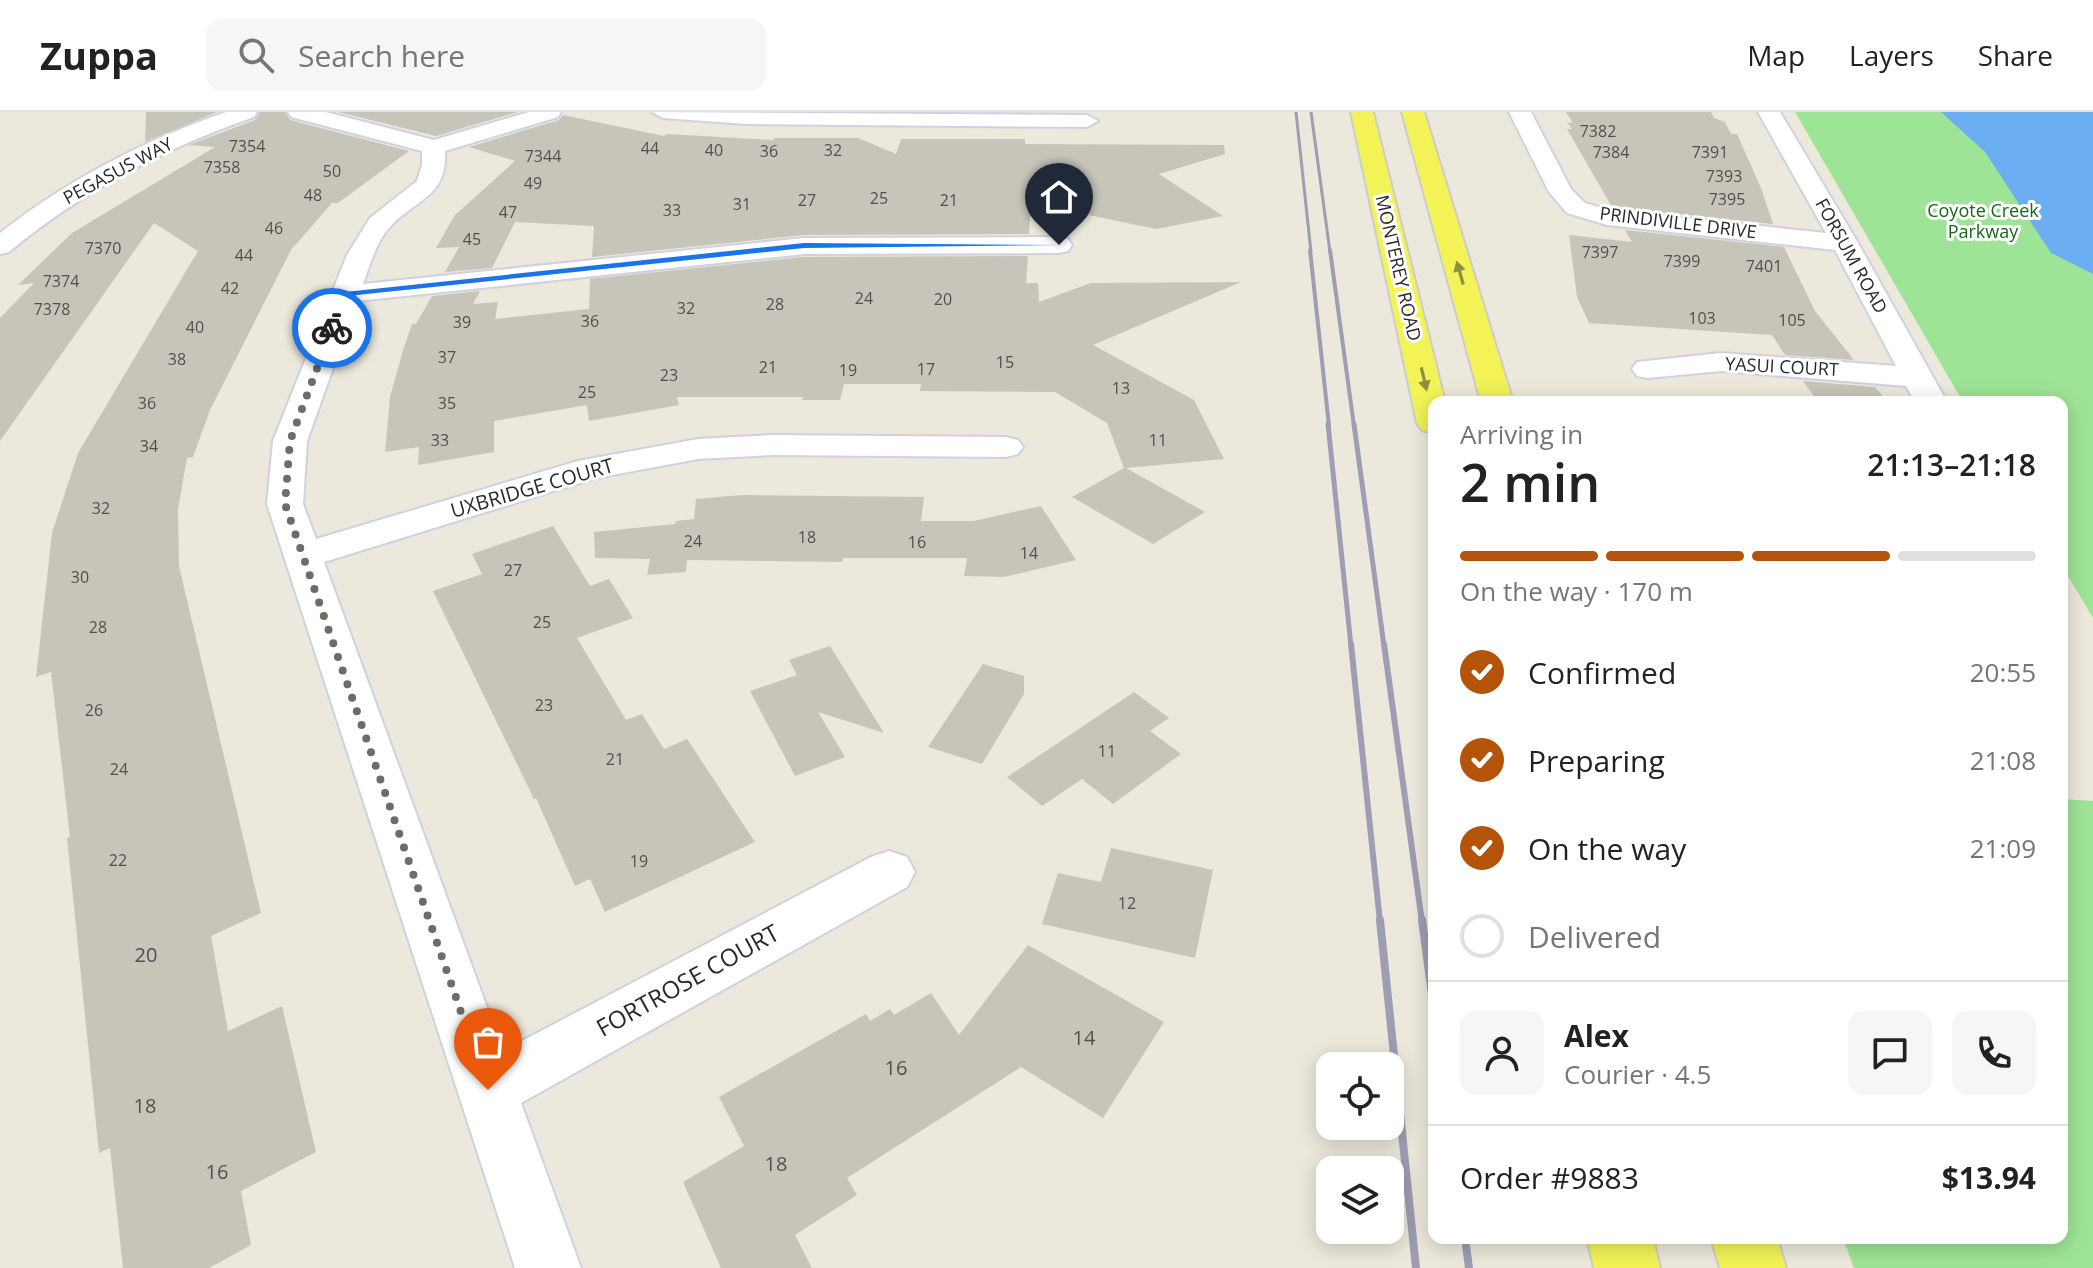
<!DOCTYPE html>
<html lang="en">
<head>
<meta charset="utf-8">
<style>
  body { margin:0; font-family:"Open Sans",sans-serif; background:#f6f6f6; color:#222; height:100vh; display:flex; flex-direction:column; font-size:30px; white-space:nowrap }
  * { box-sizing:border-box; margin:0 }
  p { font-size:26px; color:#767676 }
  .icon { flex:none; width:44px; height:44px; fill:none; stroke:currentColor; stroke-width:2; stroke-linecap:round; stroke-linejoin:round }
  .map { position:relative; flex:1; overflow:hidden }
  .panel { position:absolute; left:1428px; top:284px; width:640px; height:848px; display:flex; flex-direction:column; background:#fff; border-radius:16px; box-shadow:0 4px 20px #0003 }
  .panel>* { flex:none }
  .tools { position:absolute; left:1316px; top:940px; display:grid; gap:16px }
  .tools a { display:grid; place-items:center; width:88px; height:88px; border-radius:16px; background:#fff; box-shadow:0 4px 20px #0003; font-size:40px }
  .pin { position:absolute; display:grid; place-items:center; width:68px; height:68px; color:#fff; margin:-82px -34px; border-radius:50% 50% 50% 0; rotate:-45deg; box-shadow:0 0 8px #0007 }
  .pin .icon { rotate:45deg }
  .courier { position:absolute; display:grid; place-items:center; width:80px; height:80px; margin:-40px; border:6px solid #1a73e8; border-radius:50%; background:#fff; color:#222; box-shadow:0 2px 10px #0007 }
  .overview em { font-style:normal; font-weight:600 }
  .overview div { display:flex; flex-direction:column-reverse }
  .overview { display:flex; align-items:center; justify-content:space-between; height:136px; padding:0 32px }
  h1 { font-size:52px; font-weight:600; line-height:60px }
  .bar { display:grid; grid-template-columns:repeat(4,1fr); gap:12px 8px; align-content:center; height:96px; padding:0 32px }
  .bar i { height:10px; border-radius:6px; background:#e0e0e0 }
  .bar .active { background:#b45309 }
  .bar p { grid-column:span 4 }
  .line { display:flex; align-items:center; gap:20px; padding:0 32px; border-top:2px solid #e0e0e0 }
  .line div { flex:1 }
  .round { display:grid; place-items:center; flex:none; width:84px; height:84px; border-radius:16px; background:#f6f6f6 }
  ol { padding:0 32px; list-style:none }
  li { display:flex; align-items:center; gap:24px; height:88px }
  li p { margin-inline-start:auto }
  li .icon { padding:8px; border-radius:50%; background:#b45309; color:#fff; stroke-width:4 }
  li:last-child { color:#767676 }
  li i { width:44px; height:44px; border:4px solid #e0e0e0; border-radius:50% }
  header { display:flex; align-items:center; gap:48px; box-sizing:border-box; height:112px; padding:0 40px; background:#fff; border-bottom:2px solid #e0e0e0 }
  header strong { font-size:38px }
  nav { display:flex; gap:44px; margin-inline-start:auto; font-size:28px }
  .search { width:560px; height:72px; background:#f6f6f6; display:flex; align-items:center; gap:20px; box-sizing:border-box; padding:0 28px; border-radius:16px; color:#767676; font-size:30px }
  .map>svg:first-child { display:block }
</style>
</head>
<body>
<header>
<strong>Zuppa</strong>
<div class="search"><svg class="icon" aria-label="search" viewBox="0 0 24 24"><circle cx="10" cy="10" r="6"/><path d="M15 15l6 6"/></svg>Search here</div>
<nav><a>Map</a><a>Layers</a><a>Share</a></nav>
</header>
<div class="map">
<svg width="2093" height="1156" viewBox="0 0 2093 1156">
  <rect width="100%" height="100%" fill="#ece8db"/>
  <g fill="#9ee496">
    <path d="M1795 0H2093V506L2062 454V290H1963Z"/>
    <path d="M2062 687 2093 689V1156H1854L1843 1126H2062Z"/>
  </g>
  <path fill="#6baef1" d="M1941 0H2093V162L2051 141 1985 40Z"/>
  <g fill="#c7c5ba">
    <path d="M146 0H217L145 30Z"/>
    <path d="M260 0H285L290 8 409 39 338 91H332L291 138 210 298 193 345 187 346 178 397 179 454 261 801 211 824 228 919 282 894 316 1040 241 1079 251 1133 209 1156H123L110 1036 99 1041 67 726 70 725 51 560 36 565 52 421 78 341 198 139 154 111 0 329V206L34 171 18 173 72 121 215 35 189 33 255 8Z"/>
    <path d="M338 0H518L436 24Z"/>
    <path d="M1566 0H1711L1714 6 1725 10 1731 22H1737L1761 76 1773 112 1612 95 1567 17H1572L1567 10 1573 11Z"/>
    <path d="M563 3 664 24 667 22 773 28 775 26H858L896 42 901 27H1025V32L1224 33 1225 42 1159 62 1223 104 1156 117 1031 91 1029 122 804 123 592 145 594 114 515 110 492 156 445 160 459 135 436 136 455 103 515 49 469 35 559 8Z"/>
    <path d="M1625 118 1784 135 1815 199 1854 248 1785 243 1772 223 1589 211 1577 185 1569 123 1632 130Z"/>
    <path d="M1028 144 1026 171H1038L1039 190 1091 171 1241 170 1093 233 1194 288 1224 347 1126 356 1205 400 1153 432 1072 385 1124 356 1107 311 1055 280 920 279 921 272H844L840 288H802L803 285H677L679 293 589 309 587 293 494 309V340L418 353 419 335 385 340 390 285 404 235 412 212H416L432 184 480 179 473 192 498 190 495 207 589 197 590 167 804 145Z"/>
    <path d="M1803 269 1875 275 1888 290H1818Z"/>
    <path d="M742 383 924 385 921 409H973L1041 394 1076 448 1004 465 964 464 967 446H843L842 450 687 448 686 460 647 463 650 447 595 446 594 420 675 412 676 409 694 407 696 387Z"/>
    <path d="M553 414 590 474 609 467 633 506 577 526 626 608 642 602 664 637 687 627 755 730 605 800 590 767 575 774 536 686 534 687 433 479 482 462 472 442Z"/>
    <path d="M830 534 884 621 818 600 845 645 795 664 750 579 797 563 789 548Z"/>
    <path d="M983 552 1024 564V582L982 652 928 635Z"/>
    <path d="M1134 580 1169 606 1150 619 1181 642 1113 692 1082 667 1042 694 1007 665Z"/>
    <path d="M1111 736 1213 758 1195 846 1042 812 1058 761 1101 770Z"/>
    <path d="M1028 833 1164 910 1103 1006 1021 955 847 1066 857 1083 795 1123 812 1156H721L683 1070 744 1034 719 985 866 902 870 909 890 897 894 903 931 881 959 923Z"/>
  </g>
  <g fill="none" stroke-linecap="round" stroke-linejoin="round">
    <g stroke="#d1d0e3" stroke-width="4">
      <g id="minor">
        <path d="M226 0H257L254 5C165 36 82 79 9 140L0 142V121C67 68 145 28 226 0Z"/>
        <path d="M288 0H326L434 28 529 0H561L558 5 445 39C448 85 415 87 390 115 376 130 370 153 363 172L804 126 1059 125 1068 127 1072 133 1068 139 1059 141 804 142 357 189 307 329 303 392 316 427 578 349 698 327 773 323 1006 325 1018 328 1023 335 1018 342 1006 345 773 343 698 347 596 366 324 450 503 939 871 745 889 739 907 745 915 760 907 775 521 991 581 1156H515L267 392 273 329 347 143 370 106 417 69 422 53V39L291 5Z"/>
        <path d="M652 0 1087 3 1098 9 1087 15 746 12 663 6Z"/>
        <path d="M1509 0H1531L1571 77 1585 91 1609 98 1826 121 1758 0H1780L1858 131 1947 290H1915L1906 274 1721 259 1648 266 1637 264 1632 257 1637 250 1721 241 1896 254 1835 138 1607 113 1567 101 1549 80Z"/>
      </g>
    </g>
    <g stroke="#ccc" stroke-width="4">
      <g id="major">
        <path d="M1351 0H1373L1445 290H1434V321L1422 318 1417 311Z"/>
        <path d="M1402 0H1424L1513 290H1481Z"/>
        <path d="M1587 1126H1653L1660 1156H1594Z"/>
        <path d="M1711 1126H1777L1786 1156H1720Z"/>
      </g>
    </g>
    <use href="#minor" fill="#fff" fill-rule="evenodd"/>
    <use href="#major" fill="#f3f358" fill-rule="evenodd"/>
    <g stroke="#9f9db4" stroke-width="3">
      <path d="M1296 0 1311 140"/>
      <path d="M1311 0 1330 140"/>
    </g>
    <g stroke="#9f9db4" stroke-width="4">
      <path d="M1310 138 1329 314"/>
      <path d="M1330 138 1354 314"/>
    </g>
    <g stroke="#9f9db4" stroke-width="5">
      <path d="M1328 312 1351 534"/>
      <path d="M1354 312 1384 534"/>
    </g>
    <g stroke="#9f9db4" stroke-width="6">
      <path d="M1351 532 1380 810"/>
      <path d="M1384 532 1422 810"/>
    </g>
    <g stroke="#9f9db4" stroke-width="8">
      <path d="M1380 808 1416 1156"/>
      <path d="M1422 808 1434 898"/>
      <path d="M1465 1126 1469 1156"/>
    </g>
  </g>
  <defs><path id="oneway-solid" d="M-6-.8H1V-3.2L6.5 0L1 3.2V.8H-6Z" transform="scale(2)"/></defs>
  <g fill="#8e8e40">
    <use href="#oneway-solid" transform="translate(1460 161) rotate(-106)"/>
    <use href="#oneway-solid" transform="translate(1424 267) rotate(77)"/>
  </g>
  <path fill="#1a73e8" d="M804 131 1063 133 804 136 376 181 348 184 337 216 332 219 328 216 341 182 345 180Z"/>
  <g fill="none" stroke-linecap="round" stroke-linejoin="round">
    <path stroke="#6d6c67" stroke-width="8" stroke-dasharray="0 14.4" d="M332 216 290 329 285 392 488 978"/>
  </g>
  <g text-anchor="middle" stroke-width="6" stroke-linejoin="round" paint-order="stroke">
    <g font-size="16" fill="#50504d">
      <text x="1598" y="25">7382</text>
      <text x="247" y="40">7354</text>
      <text x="650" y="42">44</text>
      <text x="714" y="44">40</text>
      <text x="833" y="44">32</text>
      <text x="769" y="45">36</text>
      <text x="1611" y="46">7384</text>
      <text x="1710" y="46">7391</text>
      <text x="543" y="50">7344</text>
      <text x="222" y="61">7358</text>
      <text x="332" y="65">50</text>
      <text x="1724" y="70">7393</text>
      <text x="533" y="77">49</text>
      <text x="313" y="89">48</text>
      <text x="879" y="92">25</text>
      <text x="1727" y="93">7395</text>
      <text x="807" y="94">27</text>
      <text x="949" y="94">21</text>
      <text x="742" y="98">31</text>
      <text x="672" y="104">33</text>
      <text x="508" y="106">47</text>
      <text x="274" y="122">46</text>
      <text x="472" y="133">45</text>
      <text x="103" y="142">7370</text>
      <text x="1600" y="146">7397</text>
      <text x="244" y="149">44</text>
      <text x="1682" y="155">7399</text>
      <text x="1764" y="160">7401</text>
      <text x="61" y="175">7374</text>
      <text x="230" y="182">42</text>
      <text x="864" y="192">24</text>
      <text x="943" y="193">20</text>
      <text x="775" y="198">28</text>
      <text x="686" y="202">32</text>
      <text x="52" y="203">7378</text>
      <text x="1702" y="212">103</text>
      <text x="1792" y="214">105</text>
      <text x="590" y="215">36</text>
      <text x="462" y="216">39</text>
      <text x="195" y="221">40</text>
      <text x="447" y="251">37</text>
      <text x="177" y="253">38</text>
      <text x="1005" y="256">15</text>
      <text x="768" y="261">21</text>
      <text x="926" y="263">17</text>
      <text x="848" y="264">19</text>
      <text x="669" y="269">23</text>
      <text x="1121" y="282">13</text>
      <text x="587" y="286">25</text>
      <text x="147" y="297">36</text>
      <text x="447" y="297">35</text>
      <text x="440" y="334">33</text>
      <text x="1158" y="334">11</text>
      <text x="149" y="340">34</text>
      <text x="101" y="402">32</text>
      <text x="807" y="431">18</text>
      <text x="693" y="435">24</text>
      <text x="917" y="436">16</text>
      <text x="1029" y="447">14</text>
      <text x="513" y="464">27</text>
      <text x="80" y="471">30</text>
      <text x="542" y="516">25</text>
      <text x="98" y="521">28</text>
      <text x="544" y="599">23</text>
      <text x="94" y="604">26</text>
      <text x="1107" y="645">11</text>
      <text x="615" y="653">21</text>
      <text x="119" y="663">24</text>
      <text x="118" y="754">22</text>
      <text x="639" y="755">19</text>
      <text x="1127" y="797">12</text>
    </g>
    <g font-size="18" fill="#292929" stroke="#fff">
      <text transform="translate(118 59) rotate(-28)" y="6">PEGASUS WAY</text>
      <text transform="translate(1678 111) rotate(7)" y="6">PRINDIVILLE DRIVE</text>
      <text transform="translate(1851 144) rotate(61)" y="6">FORSUM ROAD</text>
      <text transform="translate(1398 156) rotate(77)" y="6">MONTEREY ROAD</text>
      <text transform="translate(1782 255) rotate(3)" y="6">YASUI COURT</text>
    </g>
    <g font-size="18" fill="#18671a" stroke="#fff">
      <text x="1983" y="105">Coyote Creek<tspan x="1983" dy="21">Parkway</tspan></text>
    </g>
    <g font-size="20" fill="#292929" stroke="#fff">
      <text transform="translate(532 376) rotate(-16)" y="7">UXBRIDGE COURT</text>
    </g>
    <g font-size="20" fill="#50504d">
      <text x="146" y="850">20</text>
      <text x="1084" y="933">14</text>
      <text x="896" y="963">16</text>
      <text x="145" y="1001">18</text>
      <text x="776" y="1059">18</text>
      <text x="217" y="1067">16</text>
    </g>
    <g font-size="24" fill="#292929" stroke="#fff">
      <text transform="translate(688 869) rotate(-29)" y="8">FORTROSE COURT</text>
    </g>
  </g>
</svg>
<div class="tools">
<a><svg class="icon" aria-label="locate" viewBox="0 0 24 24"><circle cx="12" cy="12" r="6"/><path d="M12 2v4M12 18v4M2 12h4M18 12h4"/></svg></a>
<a><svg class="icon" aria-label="layers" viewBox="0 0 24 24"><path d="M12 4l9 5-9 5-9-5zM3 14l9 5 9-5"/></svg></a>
</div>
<div class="pin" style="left:488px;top:978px;background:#ea580c"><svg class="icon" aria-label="bag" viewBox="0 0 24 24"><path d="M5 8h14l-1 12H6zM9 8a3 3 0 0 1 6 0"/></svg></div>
<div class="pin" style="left:1059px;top:133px;background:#1f2937"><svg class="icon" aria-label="home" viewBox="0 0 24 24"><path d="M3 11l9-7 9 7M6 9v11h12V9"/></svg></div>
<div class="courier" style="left:332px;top:216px"><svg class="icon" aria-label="bike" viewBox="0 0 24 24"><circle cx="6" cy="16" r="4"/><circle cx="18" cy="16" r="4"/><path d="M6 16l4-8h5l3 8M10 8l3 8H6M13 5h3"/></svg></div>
<section class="panel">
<div class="overview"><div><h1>2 min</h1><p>Arriving in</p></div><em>21:13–21:18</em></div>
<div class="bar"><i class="active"></i><i class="active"></i><i class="active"></i><i></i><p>On the way · 170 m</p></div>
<ol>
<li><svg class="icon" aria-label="check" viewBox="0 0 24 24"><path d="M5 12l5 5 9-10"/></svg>Confirmed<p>20:55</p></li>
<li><svg class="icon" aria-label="check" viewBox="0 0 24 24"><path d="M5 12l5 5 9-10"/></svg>Preparing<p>21:08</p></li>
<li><svg class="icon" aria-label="check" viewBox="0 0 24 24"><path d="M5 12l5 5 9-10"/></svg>On the way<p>21:09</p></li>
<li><i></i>Delivered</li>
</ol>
<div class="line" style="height:144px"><a class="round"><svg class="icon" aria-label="person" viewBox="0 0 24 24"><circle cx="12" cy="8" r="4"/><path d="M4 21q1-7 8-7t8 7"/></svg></a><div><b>Alex</b><p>Courier · 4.5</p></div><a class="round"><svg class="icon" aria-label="chat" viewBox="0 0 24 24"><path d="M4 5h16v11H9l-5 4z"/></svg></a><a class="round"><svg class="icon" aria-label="phone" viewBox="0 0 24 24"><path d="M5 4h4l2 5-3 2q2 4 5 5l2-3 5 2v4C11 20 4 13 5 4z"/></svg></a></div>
<div class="line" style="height:104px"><div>Order #9883</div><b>$13.94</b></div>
</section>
</div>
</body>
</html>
